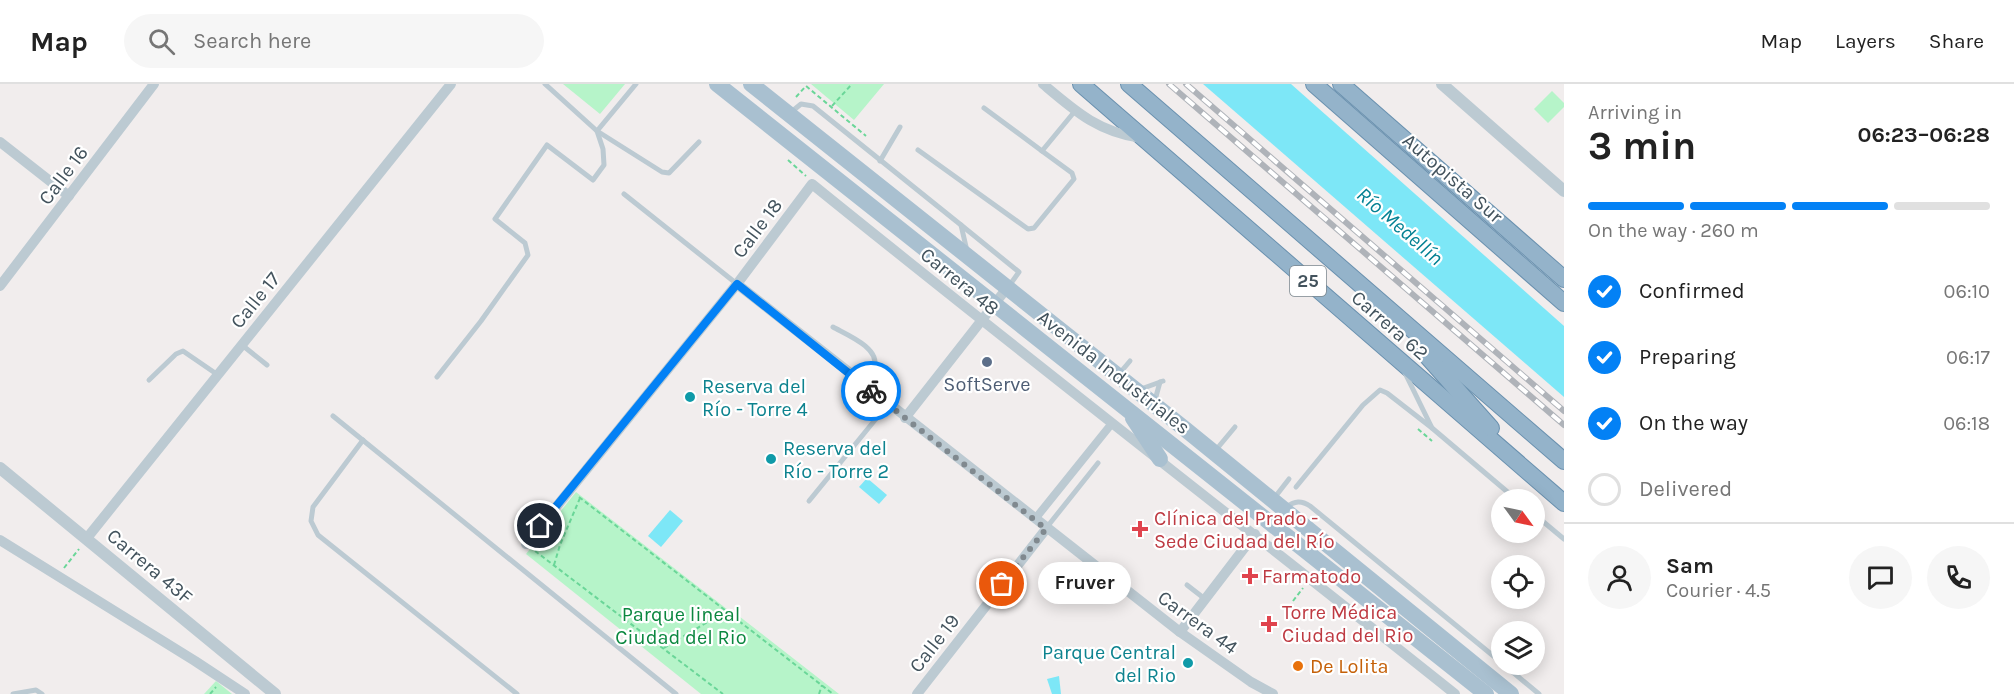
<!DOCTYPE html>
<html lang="en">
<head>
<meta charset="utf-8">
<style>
  body { margin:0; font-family:Karla,sans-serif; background:#f6f6f6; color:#222; height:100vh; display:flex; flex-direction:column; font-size:22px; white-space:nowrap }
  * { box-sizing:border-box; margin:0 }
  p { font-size:20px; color:#767676 }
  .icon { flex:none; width:33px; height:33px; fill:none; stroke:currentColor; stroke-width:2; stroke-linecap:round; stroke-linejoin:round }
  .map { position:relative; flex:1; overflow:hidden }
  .details { display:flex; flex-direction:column; background:#fff; width:450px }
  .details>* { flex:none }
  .needle { width:39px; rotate:123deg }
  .fabs { position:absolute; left:1491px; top:405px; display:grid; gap:12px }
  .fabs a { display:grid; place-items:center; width:54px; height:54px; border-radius:50%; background:#fff; box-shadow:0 3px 15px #0003; font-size:30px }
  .pin { position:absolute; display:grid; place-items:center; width:51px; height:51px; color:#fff; margin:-26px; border:3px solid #fff; border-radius:50%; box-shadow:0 2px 6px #0007 }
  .courier { position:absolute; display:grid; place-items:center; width:60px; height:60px; margin:-30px; border:4px solid #0381f5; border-radius:50%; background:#fff; color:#222; box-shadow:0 2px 8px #0007 }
  .bubble { position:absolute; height:42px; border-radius:21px; background:#fff; box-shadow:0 3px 15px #0003; font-size:20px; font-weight:700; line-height:42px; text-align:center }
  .headline em { font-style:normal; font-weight:700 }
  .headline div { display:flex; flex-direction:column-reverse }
  .headline { display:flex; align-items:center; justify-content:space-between; height:102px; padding:0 24px }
  h1 { font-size:39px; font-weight:700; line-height:45px }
  .bar { display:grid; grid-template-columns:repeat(4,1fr); gap:9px 6px; align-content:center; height:72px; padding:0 24px }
  .bar i { height:8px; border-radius:4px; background:#e0e0e0 }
  .bar .on { background:#0381f5 }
  .bar p { grid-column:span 4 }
  .line { display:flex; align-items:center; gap:15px; padding:0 24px; border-top:2px solid #e0e0e0 }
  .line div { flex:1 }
  .round { display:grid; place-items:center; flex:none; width:63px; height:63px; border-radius:32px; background:#f6f6f6 }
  ol { padding:0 24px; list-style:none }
  li { display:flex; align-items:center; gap:18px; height:66px }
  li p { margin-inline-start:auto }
  li .icon { padding:6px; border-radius:50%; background:#0381f5; color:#fff; stroke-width:4 }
  li:last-child { color:#767676 }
  li i { width:33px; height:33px; border:3px solid #e0e0e0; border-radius:50% }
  header { display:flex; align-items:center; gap:36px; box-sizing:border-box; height:84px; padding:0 30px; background:#fff; border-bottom:2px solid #e0e0e0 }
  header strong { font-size:28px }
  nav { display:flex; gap:33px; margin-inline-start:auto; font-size:21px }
  .search { width:420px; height:54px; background:#f6f6f6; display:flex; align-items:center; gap:15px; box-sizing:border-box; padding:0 21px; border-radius:33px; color:#767676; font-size:22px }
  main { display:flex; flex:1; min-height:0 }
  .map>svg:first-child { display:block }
</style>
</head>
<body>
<header>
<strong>Map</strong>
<div class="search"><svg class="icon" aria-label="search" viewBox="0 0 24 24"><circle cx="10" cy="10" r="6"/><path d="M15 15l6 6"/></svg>Search here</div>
<nav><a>Map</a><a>Layers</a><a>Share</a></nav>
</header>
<main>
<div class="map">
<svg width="1564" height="610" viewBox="0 0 1564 610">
  <rect width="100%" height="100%" fill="#f1eded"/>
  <g fill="#b6f4c9">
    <path d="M563 0H625L600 30Z"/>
    <path d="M811 0H884L854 36Z"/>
    <path d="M1552 7 1564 19V23L1548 39 1534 25Z"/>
    <path d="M576 408 732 529H735L839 610H701L526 470Z"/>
    <path d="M216 597 232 610H204Z"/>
  </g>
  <g fill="#7de7f7">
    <path d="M1203 0H1291L1564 242V313Z"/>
    <path d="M867 394 887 411 879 420 859 403Z"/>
    <path d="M670 426 683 437 661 463 648 452Z"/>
    <path d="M1059 592 1061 610H1052L1047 595Z"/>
  </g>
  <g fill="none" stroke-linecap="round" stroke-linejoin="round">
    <g stroke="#6a91af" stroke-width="18">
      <g id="trunk">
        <path d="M1081 0 1564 419"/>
        <path d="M1129 0 1564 377"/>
        <path d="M1314 0 1564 219"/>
        <path d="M1341 0 1564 195"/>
        <path d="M1418 262 1491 344"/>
      </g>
    </g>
    <g stroke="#6ad698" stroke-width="2" stroke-dasharray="4.5 3" stroke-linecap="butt">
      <path d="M796 13 806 2 866 52"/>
      <path d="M832 22 852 0"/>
      <path d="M788 76 806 92"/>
      <path d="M1418 345 1432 357"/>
      <path d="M579 413 833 610"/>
      <path d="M535 467 723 610"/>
      <path d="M554 481 560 461 580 414"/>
      <path d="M64 484 79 465"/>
      <path d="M1293 517 1303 504"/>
      <path d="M664 564 726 527"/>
      <path d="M210 610 216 603"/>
      <path d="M819 610 822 601"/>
    </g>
    <g stroke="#bccad2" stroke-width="5">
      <path d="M636 0 597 47 662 88 669 89 699 58"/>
      <path d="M984 24 1042 67 1075 27"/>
      <path d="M790 29 801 20 813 22 961 141 967 167"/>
      <path d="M918 66 1028 145 1034 144 1074 95 1072 89 1042 67"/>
      <path d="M880 77 900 43"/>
      <path d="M624 110 737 200"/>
      <path d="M961 141 1019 188 1009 202"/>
      <path d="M833 243C845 250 881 264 874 283 872 288 867 294 863 299"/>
      <path d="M242 261 267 281"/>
      <path d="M1405 289 1432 344 1517 416"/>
      <path d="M1119 290 1130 277"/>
      <path d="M437 293 481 237 528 171 525 159 495 135 547 61 593 96 604 81 603 65 597 47 545 0"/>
      <path d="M149 296 176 270 183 267 218 291"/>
      <path d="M1141 305 1163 297"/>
      <path d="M1155 316 1160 298"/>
      <path d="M333 332 676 610"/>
      <path d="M363 356 313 423 311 437 318 451 517 610"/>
      <path d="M1215 367 1235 343"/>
      <path d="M1296 403 1363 321 1380 306 1387 309 1432 344"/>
      <path d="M1275 413 1289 395"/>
      <path d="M809 417 888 320"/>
      <path d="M1286 423C1295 417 1301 416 1310 422L1502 579"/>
      <path d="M1534 430 1564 455"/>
      <path d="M1047 443 1098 379"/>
      <path d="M1187 501 1205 515"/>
      <path d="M1503 580 1539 610"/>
      <path d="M13 610 36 606 42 610"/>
    </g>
    <path stroke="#bccad2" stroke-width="8" d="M1035 435 1109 343"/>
    <g stroke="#bccad2" stroke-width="10">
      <path d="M1043 0C1075 27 1098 48 1141 54"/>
      <path d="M0 58 69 112"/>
      <path d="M737 200 1180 548 1251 598 1273 610"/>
      <path d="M0 202 154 0"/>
      <path d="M905 334 1007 204"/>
      <path d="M87 454 451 0"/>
      <path d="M0 456 195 577 245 610"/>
      <path d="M526 460 737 200 812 100C1024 272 1241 439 1455 610"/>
      <path d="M1180 548 1255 450"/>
      <path d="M917 610 1046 445"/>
    </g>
    <g stroke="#bccad2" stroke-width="12">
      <path d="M1442 0 1564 107"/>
      <path d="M0 384 275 610"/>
    </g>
    <g stroke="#a9c0d0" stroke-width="16">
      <path d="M717 0 1486 610"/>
      <path d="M751 0 1185 345 1511 610"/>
      <path d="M1133 334 1160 375"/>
    </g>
    <use href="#trunk" stroke="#94b3ca" stroke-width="16"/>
    <g stroke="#afb3b9" stroke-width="6">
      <g id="rail">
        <path d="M1169 0 1564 341"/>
        <path d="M1186 0 1564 327"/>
      </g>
    </g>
    <use href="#rail" stroke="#fff" stroke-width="4" stroke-dasharray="11" stroke-linecap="butt"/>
  </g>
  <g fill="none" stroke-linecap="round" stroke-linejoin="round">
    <path stroke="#80898f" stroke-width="6" stroke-dasharray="0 10.8" d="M871 307 1046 445 1002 500"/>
    <path stroke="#0381f5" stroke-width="8" d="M540 442 737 200 871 307"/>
  </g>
  <circle fill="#5c6f8a" stroke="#fff" stroke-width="2" cx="987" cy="278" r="6"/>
  <g fill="#0f9aa8" stroke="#fff" stroke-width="2">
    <circle cx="690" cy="313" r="6"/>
    <circle cx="771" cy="375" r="6"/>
    <circle cx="1188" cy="579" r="6"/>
  </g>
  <g fill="#e0444e" stroke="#fff" stroke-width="2">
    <path d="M1137 436h6v6h6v6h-6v6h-6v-6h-6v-6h6z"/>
    <path d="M1247 483h6v6h6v6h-6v6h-6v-6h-6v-6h6z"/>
    <path d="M1266 531h6v6h6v6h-6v6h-6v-6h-6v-6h6z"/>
  </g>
  <circle fill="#e8710a" stroke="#fff" stroke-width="2" cx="1298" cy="582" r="6"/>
  <g text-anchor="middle" stroke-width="4.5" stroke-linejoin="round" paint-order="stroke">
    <rect fill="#fff" stroke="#7b878e" stroke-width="1.5" x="1290" y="182" width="36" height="30" rx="4.5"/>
    <g font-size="18" font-weight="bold" fill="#43535d">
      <text x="1308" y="203">25</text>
    </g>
    <g font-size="20" fill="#43535d" stroke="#fff">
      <text transform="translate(63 91) rotate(-53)" y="7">Calle 16</text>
      <text transform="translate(1453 94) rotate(41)" y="7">Autopista Sur</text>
      <text transform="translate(757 144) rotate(-53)" y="7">Calle 18</text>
      <text transform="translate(960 197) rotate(39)" y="7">Carrera 48</text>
      <text transform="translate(255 216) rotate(-51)" y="7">Calle 17</text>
      <text transform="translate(1390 241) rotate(41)" y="7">Carrera 62</text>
      <text transform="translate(1114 288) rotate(38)" y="7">Avenida Industriales</text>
      <text transform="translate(150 482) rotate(40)" y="7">Carrera 43F</text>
      <text transform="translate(1198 538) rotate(36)" y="7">Carrera 44</text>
      <text transform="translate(934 559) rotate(-52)" y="7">Calle 19</text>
    </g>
    <g font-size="20" fill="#4e5e75" stroke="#fff">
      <text x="987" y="307">SoftServe</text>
    </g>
    <g font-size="20" fill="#0d838f" stroke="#fff" text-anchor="start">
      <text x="702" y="309">Reserva del<tspan x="702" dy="23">Río - Torre 4</tspan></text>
      <text x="783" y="371">Reserva del<tspan x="783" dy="23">Río - Torre 2</tspan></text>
      <text x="1176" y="575" text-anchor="end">Parque Central<tspan x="1176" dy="23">del Rio</tspan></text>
    </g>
    <g font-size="20" fill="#be3a42" stroke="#fff" text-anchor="start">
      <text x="1154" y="441">Clínica del Prado -<tspan x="1154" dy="23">Sede Ciudad del Río</tspan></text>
      <text x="1262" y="499">Farmatodo</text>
      <text x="1282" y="535">Torre Médica<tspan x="1282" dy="23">Ciudad del Rio</tspan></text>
    </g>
    <g font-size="20" fill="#0b873f" stroke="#fff">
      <text x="681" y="537">Parque lineal<tspan x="681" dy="23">Ciudad del Rio</tspan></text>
    </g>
    <g font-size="20" fill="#c56008" stroke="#fff" text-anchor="start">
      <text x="1310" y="589">De Lolita</text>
    </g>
    <g font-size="21" font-style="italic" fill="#038193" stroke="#fff">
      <text transform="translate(1400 142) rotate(41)" y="7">Río Medellín</text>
    </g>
  </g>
</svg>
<div class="fabs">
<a><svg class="needle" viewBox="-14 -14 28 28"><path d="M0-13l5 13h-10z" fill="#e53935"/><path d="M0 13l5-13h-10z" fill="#767676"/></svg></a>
<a><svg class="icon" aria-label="locate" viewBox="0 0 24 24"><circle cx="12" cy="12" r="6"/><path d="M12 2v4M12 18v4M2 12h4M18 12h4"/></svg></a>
<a><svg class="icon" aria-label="layers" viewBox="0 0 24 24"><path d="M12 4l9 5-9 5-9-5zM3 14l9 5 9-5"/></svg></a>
</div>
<div class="pin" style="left:1002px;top:500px;background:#ea580c"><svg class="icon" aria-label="bag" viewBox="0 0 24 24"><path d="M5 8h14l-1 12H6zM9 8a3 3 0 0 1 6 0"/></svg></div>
<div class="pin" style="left:540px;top:442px;background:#1f2937"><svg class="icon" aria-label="home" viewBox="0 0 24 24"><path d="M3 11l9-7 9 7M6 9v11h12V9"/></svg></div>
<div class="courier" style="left:871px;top:307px"><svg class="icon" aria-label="bike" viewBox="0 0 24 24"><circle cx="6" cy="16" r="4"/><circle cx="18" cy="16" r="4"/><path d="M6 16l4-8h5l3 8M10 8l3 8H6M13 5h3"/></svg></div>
<div class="bubble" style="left:1038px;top:478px;width:93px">Fruver</div>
</div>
<section class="details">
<div class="headline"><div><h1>3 min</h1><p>Arriving in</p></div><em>06:23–06:28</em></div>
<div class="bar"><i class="on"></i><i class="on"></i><i class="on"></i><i></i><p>On the way · 260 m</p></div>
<ol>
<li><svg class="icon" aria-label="check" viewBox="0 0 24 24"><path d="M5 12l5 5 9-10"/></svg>Confirmed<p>06:10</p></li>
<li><svg class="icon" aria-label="check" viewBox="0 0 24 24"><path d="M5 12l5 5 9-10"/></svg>Preparing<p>06:17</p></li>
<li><svg class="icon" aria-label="check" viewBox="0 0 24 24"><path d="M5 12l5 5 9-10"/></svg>On the way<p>06:18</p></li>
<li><i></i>Delivered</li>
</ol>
<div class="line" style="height:108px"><a class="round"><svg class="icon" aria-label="person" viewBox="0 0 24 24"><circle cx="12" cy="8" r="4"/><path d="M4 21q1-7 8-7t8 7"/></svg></a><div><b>Sam</b><p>Courier · 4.5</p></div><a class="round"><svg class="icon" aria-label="chat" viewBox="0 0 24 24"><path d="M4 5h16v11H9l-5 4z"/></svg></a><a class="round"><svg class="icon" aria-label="phone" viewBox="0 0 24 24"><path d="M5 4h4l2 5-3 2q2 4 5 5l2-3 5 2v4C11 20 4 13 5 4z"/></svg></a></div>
</section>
</main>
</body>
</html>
